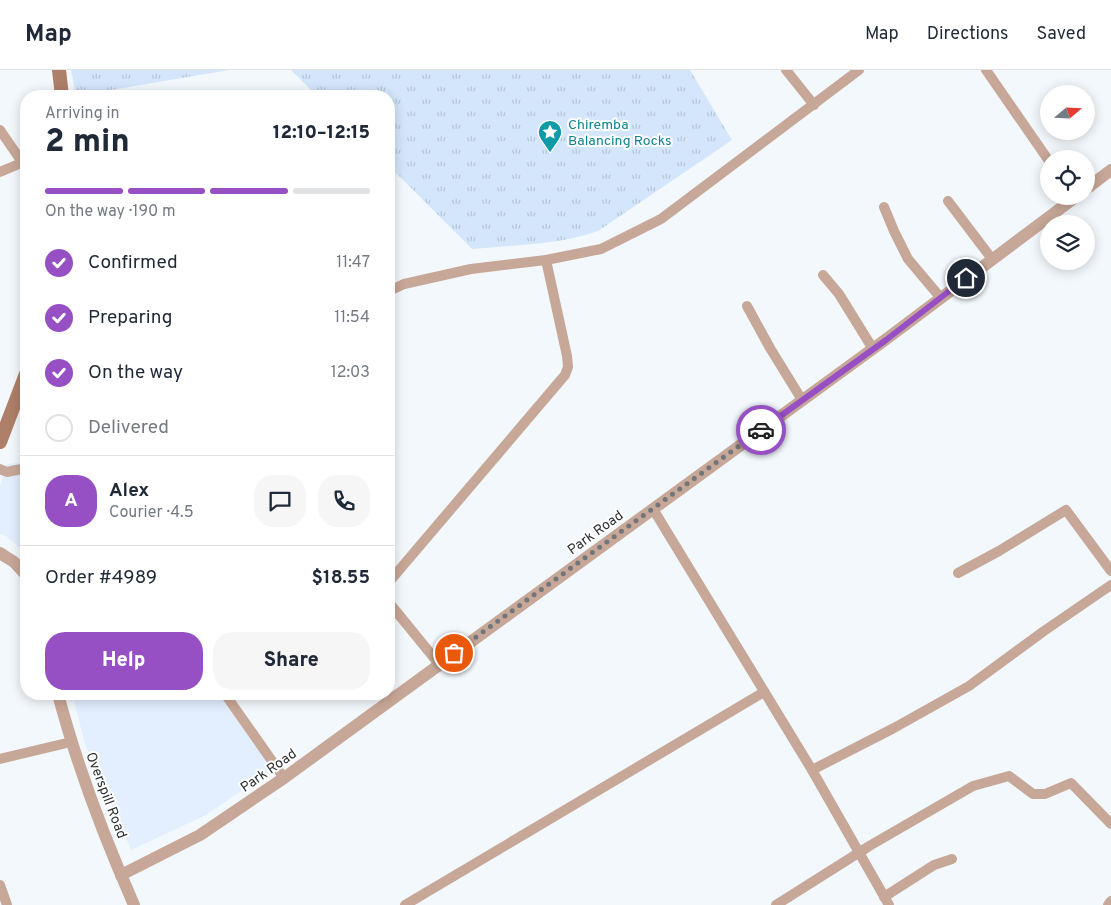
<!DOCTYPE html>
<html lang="en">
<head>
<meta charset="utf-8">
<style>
  body { margin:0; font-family:Overpass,sans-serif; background:#f6f6f7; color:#1f2937; height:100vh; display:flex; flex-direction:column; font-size:19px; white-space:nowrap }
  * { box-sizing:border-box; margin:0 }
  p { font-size:16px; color:#747a83 }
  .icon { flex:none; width:28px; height:28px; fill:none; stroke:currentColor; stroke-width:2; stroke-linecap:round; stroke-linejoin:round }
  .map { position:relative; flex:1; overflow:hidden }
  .sheet { position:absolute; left:20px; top:20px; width:375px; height:610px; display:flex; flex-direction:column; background:#fff; border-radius:20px; box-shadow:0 2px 12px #0003 }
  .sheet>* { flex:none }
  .needle { width:32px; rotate:71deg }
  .fabs { position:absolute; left:1040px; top:15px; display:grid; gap:10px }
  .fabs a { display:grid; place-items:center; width:55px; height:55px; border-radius:50%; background:#fff; box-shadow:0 2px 12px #0003; font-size:25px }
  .pin { position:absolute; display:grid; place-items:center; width:42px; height:42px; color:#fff; margin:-21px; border:2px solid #fff; border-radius:50%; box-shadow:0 1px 5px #0007 }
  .courier { position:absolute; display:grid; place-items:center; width:50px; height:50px; margin:-25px; border:4px solid #9750c4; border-radius:50%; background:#fff; color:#222; box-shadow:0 1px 6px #0007 }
  .headline em { font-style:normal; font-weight:800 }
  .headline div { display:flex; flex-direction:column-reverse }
  .headline { display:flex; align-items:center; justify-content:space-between; height:85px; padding:0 25px }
  h1 { font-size:32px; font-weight:800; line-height:38px }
  .bar { display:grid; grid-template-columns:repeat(4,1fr); gap:8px 5px; align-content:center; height:60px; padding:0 25px }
  .bar i { height:6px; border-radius:4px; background:#e0e1e3 }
  .bar .on { background:#9750c4 }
  .bar p { grid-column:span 4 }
  .line { display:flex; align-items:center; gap:12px; padding:0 25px; border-top:1px solid #e0e1e3 }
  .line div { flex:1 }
  .round { display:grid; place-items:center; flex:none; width:52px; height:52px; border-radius:20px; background:#f6f6f7 }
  ol { padding:0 25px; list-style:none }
  li { display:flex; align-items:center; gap:15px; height:55px }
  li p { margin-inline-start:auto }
  li .icon { padding:5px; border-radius:50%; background:#9750c4; color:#fff; stroke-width:4 }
  li:last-child { color:#747a83 }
  li i { width:28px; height:28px; border:2px solid #e0e1e3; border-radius:50% }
  .cta { display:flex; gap:10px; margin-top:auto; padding:10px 25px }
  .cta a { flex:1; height:58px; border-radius:20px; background:#9750c4; color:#fff; font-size:20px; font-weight:800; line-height:58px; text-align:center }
  .cta a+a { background:#f6f6f7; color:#1f2937 }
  header { display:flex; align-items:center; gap:30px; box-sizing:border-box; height:70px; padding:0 25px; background:#fff; border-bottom:1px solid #e0e1e3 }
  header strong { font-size:24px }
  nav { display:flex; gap:28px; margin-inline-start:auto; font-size:18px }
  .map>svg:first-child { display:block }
</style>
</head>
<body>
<header>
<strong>Map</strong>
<nav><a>Map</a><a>Directions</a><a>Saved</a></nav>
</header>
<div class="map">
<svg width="1111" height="835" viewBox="0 0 1111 835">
  <defs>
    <pattern id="grass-tufts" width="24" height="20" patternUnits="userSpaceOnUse" patternTransform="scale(1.25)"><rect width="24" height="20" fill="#d4e6fb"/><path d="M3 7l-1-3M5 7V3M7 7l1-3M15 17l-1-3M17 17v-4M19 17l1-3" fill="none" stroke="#b6c6d8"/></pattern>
  </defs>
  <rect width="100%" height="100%" fill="#f3f8fd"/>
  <g fill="#e3effe">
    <path d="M26 392V483L6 466 0 464V416L7 394Z"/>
    <path d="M72 624H229L279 695 206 745 131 780 85 674Z"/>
  </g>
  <g fill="url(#grass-tufts)">
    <path d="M71 0H229L76 26Z"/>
    <path d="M291 0H690L732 70 598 161C558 175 515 175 472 179L389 96V26H317Z"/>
  </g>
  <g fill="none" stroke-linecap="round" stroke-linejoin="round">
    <g stroke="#c7a797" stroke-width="10">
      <path d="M786 0 814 35"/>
      <path d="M986 0 1049 91"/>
      <path d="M0 60 22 92"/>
      <path d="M0 102 26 91"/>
      <path d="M948 131 992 189"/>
      <path d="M884 137 894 161 908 189 940 227"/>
      <path d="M823 205 839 224 873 279"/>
      <path d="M389 221 404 214 471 199 546 190 601 179 661 149 859 0"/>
      <path d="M747 236 770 278 802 330"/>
      <path d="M0 399 7 402 26 398"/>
      <path d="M653 439 812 700 889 835"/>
      <path d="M958 503 999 481 1066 440 1111 501"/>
      <path d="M389 512 565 305 568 297 567 286 546 190"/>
      <path d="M389 529 391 535 439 594"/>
      <path d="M225 624 284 708"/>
      <path d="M0 689 71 672"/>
      <path d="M812 700 894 658 969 616 1044 561 1111 515"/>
      <path d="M0 815 7 835"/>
      <path d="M884 827 934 795 952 789"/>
      <path d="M405 835 764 622"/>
      <path d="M776 835 871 775 973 716 1009 706 1033 724H1045L1071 713 1111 754"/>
      <path d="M1108 835 1111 831"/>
    </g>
    <g stroke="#c7a797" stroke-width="12">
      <path d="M1086 119 1111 100"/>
      <path d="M0 483 14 492 26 505"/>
      <path d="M58 624C77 696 104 767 134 835"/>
      <path d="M121 805 200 765 284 708 885 270 1077 126"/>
    </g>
    <g stroke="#ae7f69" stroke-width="14">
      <path d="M59 0 62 26"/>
      <path d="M0 372 26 304"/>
    </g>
  </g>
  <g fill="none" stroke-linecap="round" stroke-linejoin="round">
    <path stroke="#72767a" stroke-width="5" stroke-dasharray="0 9" d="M454 583 761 360"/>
    <path stroke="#9750c4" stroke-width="6" d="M761 360 886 270 966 208"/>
  </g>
  <defs>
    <g id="sight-pin" transform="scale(1.25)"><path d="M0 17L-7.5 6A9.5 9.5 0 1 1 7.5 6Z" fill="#0f9aa8" stroke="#fff"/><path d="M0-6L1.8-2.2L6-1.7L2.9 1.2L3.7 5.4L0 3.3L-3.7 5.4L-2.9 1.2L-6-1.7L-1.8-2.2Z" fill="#fff"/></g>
  </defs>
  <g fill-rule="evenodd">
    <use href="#sight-pin" x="550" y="62"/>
  </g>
  <g text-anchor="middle" stroke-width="4" stroke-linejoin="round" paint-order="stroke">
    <g font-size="14" fill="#0d838f" stroke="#fff" text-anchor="start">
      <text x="568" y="59">Chiremba<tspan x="568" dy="16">Balancing Rocks</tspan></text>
    </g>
    <g font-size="14" fill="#2d3033" stroke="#fff">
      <text transform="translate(595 462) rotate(-36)" y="5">Park Road</text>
      <text transform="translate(268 700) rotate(-35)" y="5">Park Road</text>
      <text transform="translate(107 725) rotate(69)" y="5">Overspill Road</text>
    </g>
  </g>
</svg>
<div class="fabs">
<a><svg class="needle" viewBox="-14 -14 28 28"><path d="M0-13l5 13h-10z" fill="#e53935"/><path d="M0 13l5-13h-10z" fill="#747a83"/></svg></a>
<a><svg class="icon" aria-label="locate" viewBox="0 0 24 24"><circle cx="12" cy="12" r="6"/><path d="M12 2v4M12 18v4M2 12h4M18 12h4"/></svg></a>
<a><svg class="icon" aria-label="layers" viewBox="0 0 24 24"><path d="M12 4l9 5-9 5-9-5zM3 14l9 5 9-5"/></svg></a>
</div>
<div class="pin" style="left:454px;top:583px;background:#ea580c"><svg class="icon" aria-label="bag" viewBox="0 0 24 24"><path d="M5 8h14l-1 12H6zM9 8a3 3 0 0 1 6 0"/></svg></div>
<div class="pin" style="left:966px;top:208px;background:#1f2937"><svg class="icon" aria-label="home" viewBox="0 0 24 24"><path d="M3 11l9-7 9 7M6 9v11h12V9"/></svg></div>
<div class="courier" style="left:761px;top:360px"><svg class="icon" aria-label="car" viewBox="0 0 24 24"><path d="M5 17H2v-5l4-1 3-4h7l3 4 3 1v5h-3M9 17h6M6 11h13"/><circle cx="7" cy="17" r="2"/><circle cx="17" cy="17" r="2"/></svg></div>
<section class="sheet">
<div class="headline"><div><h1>2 min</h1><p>Arriving in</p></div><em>12:10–12:15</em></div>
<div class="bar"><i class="on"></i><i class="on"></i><i class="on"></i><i></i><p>On the way · 190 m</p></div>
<ol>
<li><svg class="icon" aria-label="check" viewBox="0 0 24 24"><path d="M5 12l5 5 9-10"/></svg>Confirmed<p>11:47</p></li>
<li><svg class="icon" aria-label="check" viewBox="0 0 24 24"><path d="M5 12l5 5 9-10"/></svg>Preparing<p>11:54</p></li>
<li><svg class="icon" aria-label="check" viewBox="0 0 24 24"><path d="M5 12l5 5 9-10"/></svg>On the way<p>12:03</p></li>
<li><i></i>Delivered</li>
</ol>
<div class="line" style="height:90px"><b class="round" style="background:#9750c4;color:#fff">A</b><div><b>Alex</b><p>Courier · 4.5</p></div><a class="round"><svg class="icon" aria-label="chat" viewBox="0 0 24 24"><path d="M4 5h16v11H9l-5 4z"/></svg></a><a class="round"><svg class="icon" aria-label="phone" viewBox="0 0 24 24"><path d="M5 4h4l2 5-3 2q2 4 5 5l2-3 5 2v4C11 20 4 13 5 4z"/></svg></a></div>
<div class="line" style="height:65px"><div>Order #4989</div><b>$18.55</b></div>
<div class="cta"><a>Help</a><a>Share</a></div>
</section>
</div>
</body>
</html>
